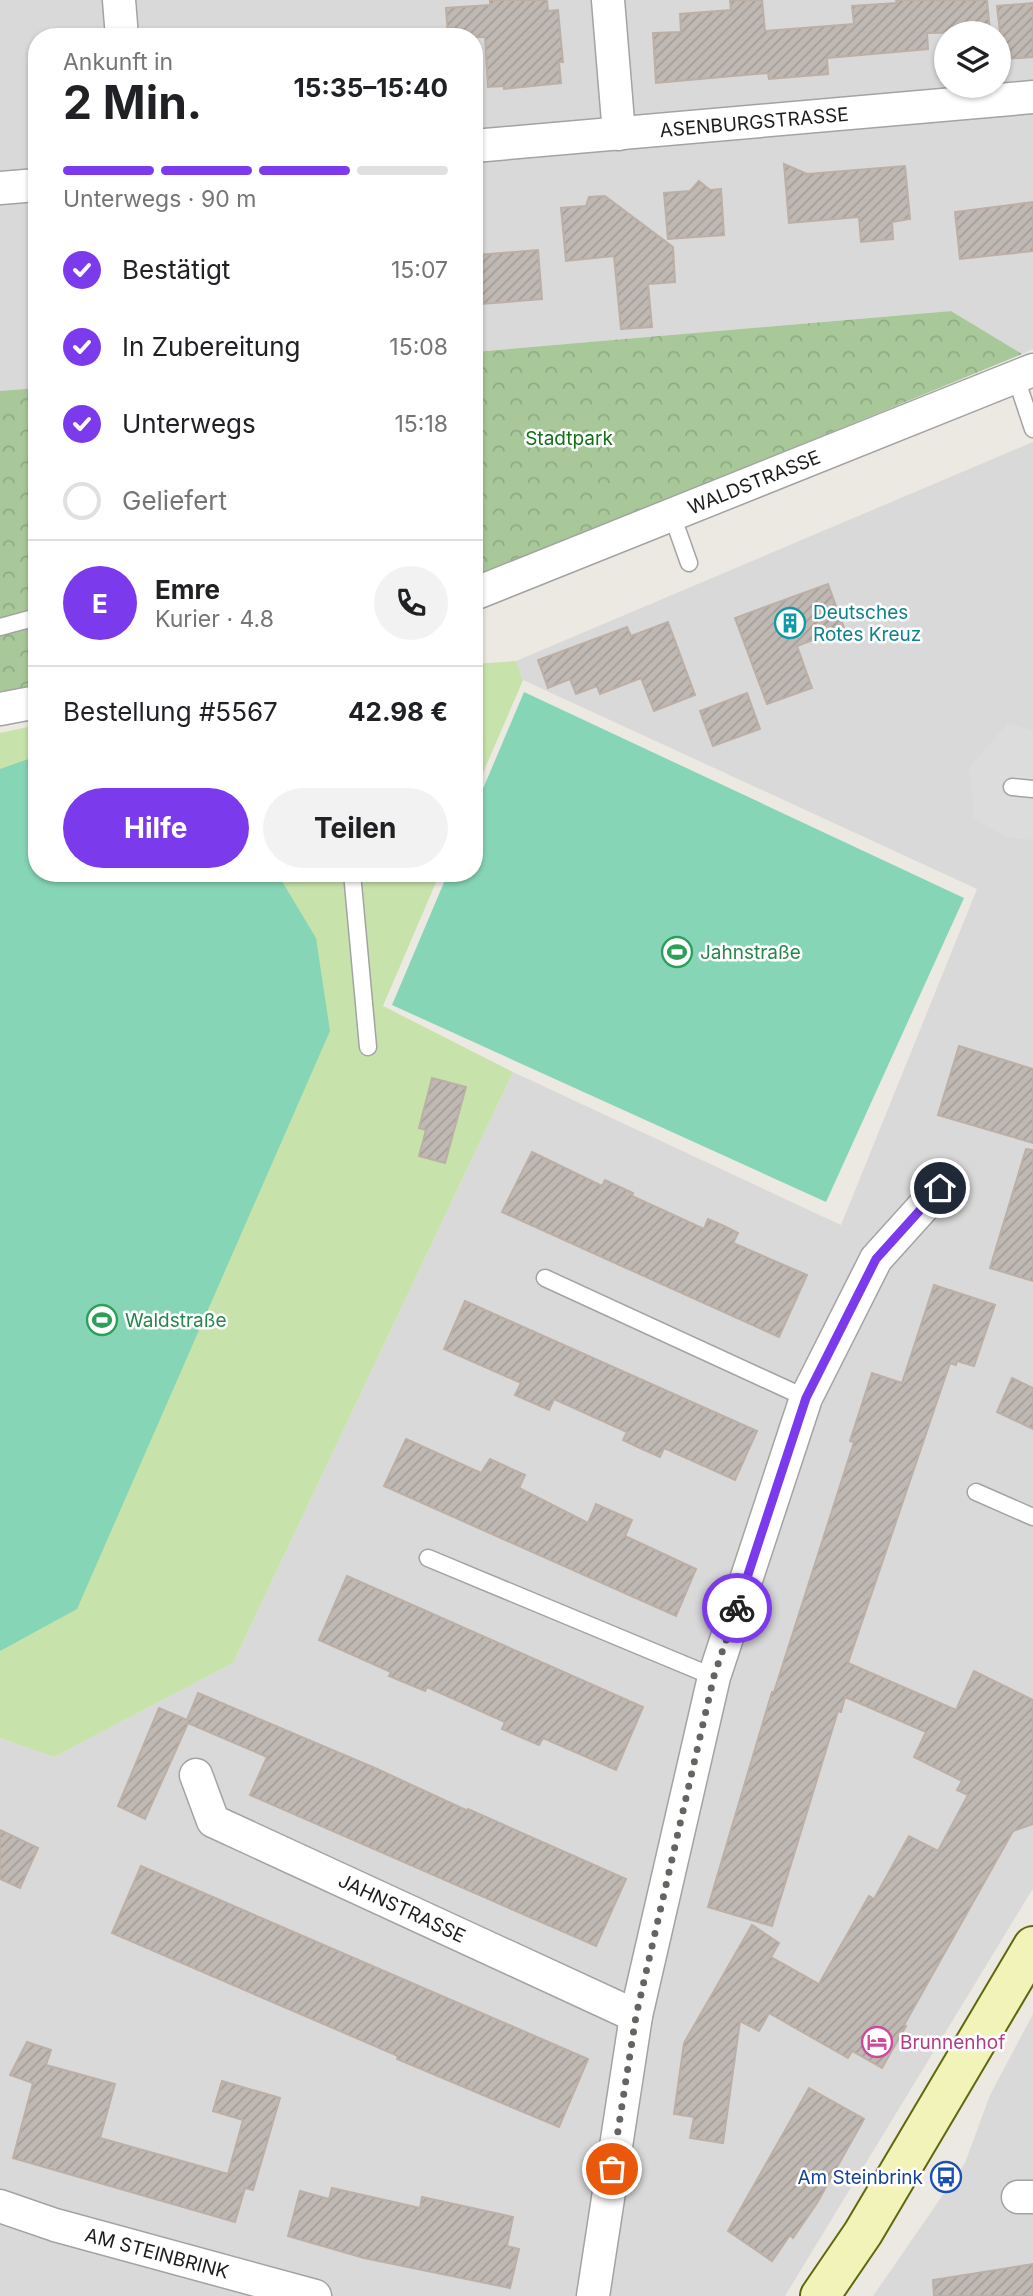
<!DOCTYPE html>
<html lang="de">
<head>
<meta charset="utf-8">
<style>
  body { margin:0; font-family:Inter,sans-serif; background:#f2f2f2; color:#202124; height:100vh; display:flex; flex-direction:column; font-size:26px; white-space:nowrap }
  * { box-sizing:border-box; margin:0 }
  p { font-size:23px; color:#757577 }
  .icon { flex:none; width:38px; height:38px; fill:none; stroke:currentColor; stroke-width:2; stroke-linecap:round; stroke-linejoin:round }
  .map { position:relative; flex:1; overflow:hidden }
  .details { position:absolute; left:28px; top:28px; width:455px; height:854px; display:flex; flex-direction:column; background:#fff; border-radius:28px; box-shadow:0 2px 5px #0004 }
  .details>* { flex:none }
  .buttons { position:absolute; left:934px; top:21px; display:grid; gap:14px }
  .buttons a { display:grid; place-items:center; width:77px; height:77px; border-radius:50%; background:#fff; box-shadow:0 2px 5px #0004; font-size:35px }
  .pin { position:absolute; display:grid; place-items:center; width:60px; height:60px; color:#fff; margin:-30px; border:4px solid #fff; border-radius:50%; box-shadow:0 2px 7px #0007 }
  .courier { position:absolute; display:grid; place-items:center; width:70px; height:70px; margin:-35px; border:5px solid #7c3aed; border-radius:50%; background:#fff; color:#222; box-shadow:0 2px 9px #0007 }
  .headline em { font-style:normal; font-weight:700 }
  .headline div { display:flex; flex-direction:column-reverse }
  .headline { display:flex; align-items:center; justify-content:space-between; height:119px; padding:0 35px }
  h1 { font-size:46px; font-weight:700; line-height:52px }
  .bar { display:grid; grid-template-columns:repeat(4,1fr); gap:10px 7px; align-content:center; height:84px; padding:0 35px }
  .bar i { height:9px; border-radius:5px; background:#e0e0e0 }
  .bar .current { background:#7c3aed }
  .bar p { grid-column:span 4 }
  .line { display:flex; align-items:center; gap:18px; padding:0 35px; border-top:2px solid #e0e0e0 }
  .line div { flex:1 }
  .round { display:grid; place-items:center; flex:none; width:74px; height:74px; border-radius:37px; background:#f2f2f2 }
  ol { padding:0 35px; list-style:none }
  li { display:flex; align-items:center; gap:21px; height:77px }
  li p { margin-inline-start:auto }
  li .icon { padding:7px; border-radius:50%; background:#7c3aed; color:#fff; stroke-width:4 }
  li:last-child { color:#757577 }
  li i { width:38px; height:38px; border:4px solid #e0e0e0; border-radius:50% }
  .cta { display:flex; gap:14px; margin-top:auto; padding:14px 35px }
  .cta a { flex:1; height:80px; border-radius:42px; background:#7c3aed; color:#fff; font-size:28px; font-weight:700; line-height:80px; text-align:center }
  .cta a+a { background:#f2f2f2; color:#202124 }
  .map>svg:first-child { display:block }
</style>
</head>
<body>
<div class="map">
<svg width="1033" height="2296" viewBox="0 0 1033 2296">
  <defs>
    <pattern id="forest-crowns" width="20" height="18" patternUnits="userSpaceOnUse" patternTransform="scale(1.75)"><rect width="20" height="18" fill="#a8c89a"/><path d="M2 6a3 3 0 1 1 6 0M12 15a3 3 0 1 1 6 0" fill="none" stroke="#90ab84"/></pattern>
    <pattern id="building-hatch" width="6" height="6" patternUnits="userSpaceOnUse" patternTransform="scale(1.75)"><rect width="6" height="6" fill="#c0b8b2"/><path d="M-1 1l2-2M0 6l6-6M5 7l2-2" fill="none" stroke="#a49e98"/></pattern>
  </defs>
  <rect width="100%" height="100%" fill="#ece9e2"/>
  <g fill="#dad9d9" fill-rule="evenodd">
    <path d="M0 0H1033V349L1022 354 951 311 474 352V37H37V388L0 391ZM947 33H999V86H947Z"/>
    <path d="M1033 442V1889L1029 1895 785 2296H0V1738L54 1757 233 1663 513 1072 841 1225 977 889 523 680 516 661Z"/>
    <path d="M1033 2014V2296H873L965 2163 990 2095Z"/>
  </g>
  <g fill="#c7e3ab">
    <path d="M516 661 523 680 474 794V664Z"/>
    <path d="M37 725V873H440L383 1006 513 1072 233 1663 54 1757 0 1738V733Z"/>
  </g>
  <g fill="url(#forest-crowns)">
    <path d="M951 311 1022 354 474 579V352Z"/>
    <path d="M37 388V689L0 696V391Z"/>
  </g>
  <g fill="#86d5b6">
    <path d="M524 692 964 898 826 1202 392 1005 448 873H474V810Z"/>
    <path d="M37 756V873H277L316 938 330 1031 77 1609 0 1651V769Z"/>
  </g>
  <path fill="#dcdcdc" d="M1008 723 1033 731V840L1005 837 974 818 969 768Z"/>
  <g fill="url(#building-hatch)" stroke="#bcafa6" stroke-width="2">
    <path d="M490 0H547L548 11 558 10 563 62H559L561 83 504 89V86L488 87 485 37H448L446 8 490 5Z"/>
    <path d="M730 0H762L765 31 854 24 852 6 897 3 896 0H987L990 32 927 33 928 49 827 58 828 74 769 79 768 73 656 83 653 33 681 32 680 14 731 10Z"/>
    <path d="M1033 3V57L1003 59 997 6Z"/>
    <path d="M784 164 807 174 905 166 910 219 892 222 893 239 861 242 859 217 789 223Z"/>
    <path d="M699 181 710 190 721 189 724 235 668 239 664 193 690 191Z"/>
    <path d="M605 196 673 247 675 282 648 284 652 327 621 329 614 256 566 261 561 208 586 206 589 197Z"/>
    <path d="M1033 202V251L960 259 955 212Z"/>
    <path d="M538 250 542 299 482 304 478 255Z"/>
    <path d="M828 584 844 628 797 646 812 688 767 704 735 618Z"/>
    <path d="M668 622 695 695 654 711 641 678 600 694 597 686 576 694 570 679 548 688 538 660 627 627 631 636Z"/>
    <path d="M747 693 760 729 713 746 700 711Z"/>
    <path d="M959 1046 1033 1069V1143L938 1115Z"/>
    <path d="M432 1078 466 1087 445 1163 419 1156 426 1130 419 1128Z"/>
    <path d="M1026 1149 1033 1150V1281L990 1268Z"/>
    <path d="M532 1152 602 1186 605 1180 633 1193 632 1196 704 1229 708 1219 724 1226 738 1233 733 1243 807 1275 779 1337 502 1212Z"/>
    <path d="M934 1285 995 1305 974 1366 957 1361 956 1365 950 1363 848 1663 956 1710 974 1671 1033 1700V1824L1013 1831 904 2025 906 2026 882 2068 852 2051 848 2058 769 2013 759 2031 740 2021 723 2143 690 2138 694 2117 674 2114 684 2043 752 1925 779 1943 771 1957 819 1984 869 1896 874 1899 909 1836 938 1851 968 1795 957 1790 962 1781 914 1757 926 1732 845 1697 841 1712 838 1711 772 1926 708 1907 772 1692H774L854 1442 850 1441 872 1373 902 1383Z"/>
    <path d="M465 1301 757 1431 735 1480 664 1448 660 1457 642 1449 623 1440 627 1432 554 1399 549 1410 515 1395 521 1383 444 1349Z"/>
    <path d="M1012 1378 1033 1388V1429L997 1412Z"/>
    <path d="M406 1439 481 1473 490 1459 525 1475 519 1488 588 1523 596 1504 632 1520 625 1536 696 1569 676 1616 384 1486Z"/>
    <path d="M347 1576 643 1707 616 1770 543 1738 539 1745 502 1729 505 1722 427 1687 425 1691 389 1676 391 1672 319 1640Z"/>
    <path d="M198 1693 375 1768 468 1811V1809L626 1879 596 1946 250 1795 267 1757 188 1723 145 1819 118 1806 159 1708 187 1720Z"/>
    <path d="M0 1830 38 1848 20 1888 0 1879Z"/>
    <path d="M141 1866 588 2059 559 2127 397 2059 398 2056 112 1933Z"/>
    <path d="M27 2042 51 2050 46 2065 115 2084 100 2138 228 2174 243 2120 213 2111 222 2081 280 2098 253 2190 245 2188 235 2222 13 2158 33 2083 10 2075Z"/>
    <path d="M809 2088 864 2119 817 2203 793 2238 790 2235 772 2261 728 2231Z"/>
    <path d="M332 2188 420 2208 422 2197 513 2217 507 2246 519 2249 510 2288 364 2258 288 2236 300 2191 329 2199Z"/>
    <path d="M1033 2264V2296H934L933 2280Z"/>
  </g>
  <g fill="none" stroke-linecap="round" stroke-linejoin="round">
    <g stroke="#a3a3a3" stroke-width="19">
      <g id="service">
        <path d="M1016 378 1033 429"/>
        <path d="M672 515 689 563"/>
        <path d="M0 627 37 617"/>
        <path d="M1012 787 1033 789"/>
        <path d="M352 873 368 1047"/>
        <path d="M545 1278 806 1398"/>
        <path d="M976 1492 1033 1517"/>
        <path d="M428 1558 714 1677"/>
      </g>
    </g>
    <g stroke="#a3a3a3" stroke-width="35">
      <g id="minor">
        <path d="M119 0 122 37"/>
        <path d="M608 0 619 134"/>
        <path d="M474 146 1033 97"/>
        <path d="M0 188 37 185"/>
        <path d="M474 594 1033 370"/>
        <path d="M0 709 37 702"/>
        <path d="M196 1775 213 1821 636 2016"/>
        <path d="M1018 2197H1033"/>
        <path d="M0 2206 55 2225 315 2296"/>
        <path d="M593 2296 636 2016 714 1677 806 1398 876 1259 940 1188"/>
      </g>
    </g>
    <g stroke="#5f680d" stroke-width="42">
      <path id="secondary" d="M820 2296 863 2233 1033 1946"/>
    </g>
    <use href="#service" stroke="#fff" stroke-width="16"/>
    <use href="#minor" stroke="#fff" stroke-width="32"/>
    <use href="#secondary" stroke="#f1f3b9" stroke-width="38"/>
  </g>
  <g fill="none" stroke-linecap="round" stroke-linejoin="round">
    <path stroke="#656461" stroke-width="7" stroke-dasharray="0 12.6" d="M612 2169 636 2016 714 1676 737 1608"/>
    <path stroke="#7c3aed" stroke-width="9" d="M737 1608 806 1398 876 1259 940 1188"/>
  </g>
  <defs>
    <g id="building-ring" transform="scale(1.575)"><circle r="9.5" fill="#fff" stroke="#0f9aa8" stroke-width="1.5"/><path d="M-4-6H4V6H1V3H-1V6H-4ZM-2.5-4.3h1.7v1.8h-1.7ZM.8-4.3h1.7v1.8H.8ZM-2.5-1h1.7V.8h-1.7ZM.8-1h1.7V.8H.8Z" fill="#0f9aa8"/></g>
    <g id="stadium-ring" transform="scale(1.575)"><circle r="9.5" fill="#fff" stroke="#2e9e5b" stroke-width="1.5"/><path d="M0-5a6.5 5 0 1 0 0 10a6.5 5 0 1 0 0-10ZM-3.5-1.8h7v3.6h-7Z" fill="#2e9e5b"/></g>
    <g id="hotel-ring" transform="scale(1.575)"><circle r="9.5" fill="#fff" stroke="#d1479c" stroke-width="1.5"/><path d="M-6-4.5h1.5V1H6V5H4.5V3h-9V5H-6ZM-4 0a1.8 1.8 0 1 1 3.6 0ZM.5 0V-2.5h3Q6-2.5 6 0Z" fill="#d1479c"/></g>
    <g id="bus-ring" transform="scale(1.575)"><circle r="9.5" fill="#fff" stroke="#1a4fb4" stroke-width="1.5"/><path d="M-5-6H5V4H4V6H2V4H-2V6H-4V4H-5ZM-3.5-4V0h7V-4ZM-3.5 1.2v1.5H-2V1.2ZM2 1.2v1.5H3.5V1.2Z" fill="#1a4fb4"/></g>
  </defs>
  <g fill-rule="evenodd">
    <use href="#building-ring" x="790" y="623"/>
    <use href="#stadium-ring" x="677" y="952"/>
    <use href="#stadium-ring" x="102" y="1320"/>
    <use href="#hotel-ring" x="877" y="2042"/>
    <use href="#bus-ring" x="946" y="2177"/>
  </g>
  <g text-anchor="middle" stroke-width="5" stroke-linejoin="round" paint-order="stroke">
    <g font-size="19" fill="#1c1c1c" stroke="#fff">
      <text transform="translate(754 122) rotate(-5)" y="7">ASENBURGSTRASSE</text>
      <text transform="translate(754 482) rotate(-22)" y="7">WALDSTRASSE</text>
      <text transform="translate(402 1908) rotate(25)" y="7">JAHNSTRASSE</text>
      <text transform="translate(157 2253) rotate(15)" y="7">AM STEINBRINK</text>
    </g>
    <g font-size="19" fill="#146f1a" stroke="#fff">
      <text x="569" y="445">Stadtpark</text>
    </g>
    <g font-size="19" fill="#0d838f" stroke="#fff" text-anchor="start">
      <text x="813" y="619">Deutsches<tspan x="813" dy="22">Rotes Kreuz</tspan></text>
    </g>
    <g font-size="19" fill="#27864d" stroke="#fff" text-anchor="start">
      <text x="700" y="959">Jahnstraße</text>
      <text x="125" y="1327">Waldstraße</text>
    </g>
    <g font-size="19" fill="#b23c85" stroke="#fff" text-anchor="start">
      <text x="900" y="2049">Brunnenhof</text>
    </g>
    <g font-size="19" fill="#164399" stroke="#fff" text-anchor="end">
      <text x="923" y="2184">Am Steinbrink</text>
    </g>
  </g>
</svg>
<div class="buttons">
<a><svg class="icon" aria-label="layers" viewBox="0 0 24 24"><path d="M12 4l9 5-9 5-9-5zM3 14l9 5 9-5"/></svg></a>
</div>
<div class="pin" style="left:612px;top:2169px;background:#ea580c"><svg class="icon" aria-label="bag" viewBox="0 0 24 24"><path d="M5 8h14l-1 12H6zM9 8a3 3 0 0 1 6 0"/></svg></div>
<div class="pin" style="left:940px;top:1188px;background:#1f2937"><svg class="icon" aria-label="home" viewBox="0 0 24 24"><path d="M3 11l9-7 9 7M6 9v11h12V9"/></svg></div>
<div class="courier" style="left:737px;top:1608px"><svg class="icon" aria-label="bike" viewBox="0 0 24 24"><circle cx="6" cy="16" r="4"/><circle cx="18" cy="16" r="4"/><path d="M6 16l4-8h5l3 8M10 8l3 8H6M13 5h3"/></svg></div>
<section class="details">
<div class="headline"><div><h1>2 Min.</h1><p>Ankunft in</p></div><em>15:35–15:40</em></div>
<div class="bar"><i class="current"></i><i class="current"></i><i class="current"></i><i></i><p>Unterwegs · 90 m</p></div>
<ol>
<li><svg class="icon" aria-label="check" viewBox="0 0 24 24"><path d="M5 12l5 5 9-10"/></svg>Bestätigt<p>15:07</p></li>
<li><svg class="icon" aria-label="check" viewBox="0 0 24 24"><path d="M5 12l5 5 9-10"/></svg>In Zubereitung<p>15:08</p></li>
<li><svg class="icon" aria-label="check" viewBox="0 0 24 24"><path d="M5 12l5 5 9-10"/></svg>Unterwegs<p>15:18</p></li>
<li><i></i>Geliefert</li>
</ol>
<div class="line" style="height:126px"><b class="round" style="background:#7c3aed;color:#fff">E</b><div><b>Emre</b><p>Kurier · 4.8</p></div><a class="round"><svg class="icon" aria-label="phone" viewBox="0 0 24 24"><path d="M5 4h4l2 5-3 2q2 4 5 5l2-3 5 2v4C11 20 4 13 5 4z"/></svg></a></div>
<div class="line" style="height:91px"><div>Bestellung #5567</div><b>42.98 €</b></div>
<div class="cta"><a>Hilfe</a><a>Teilen</a></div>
</section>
</div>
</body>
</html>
